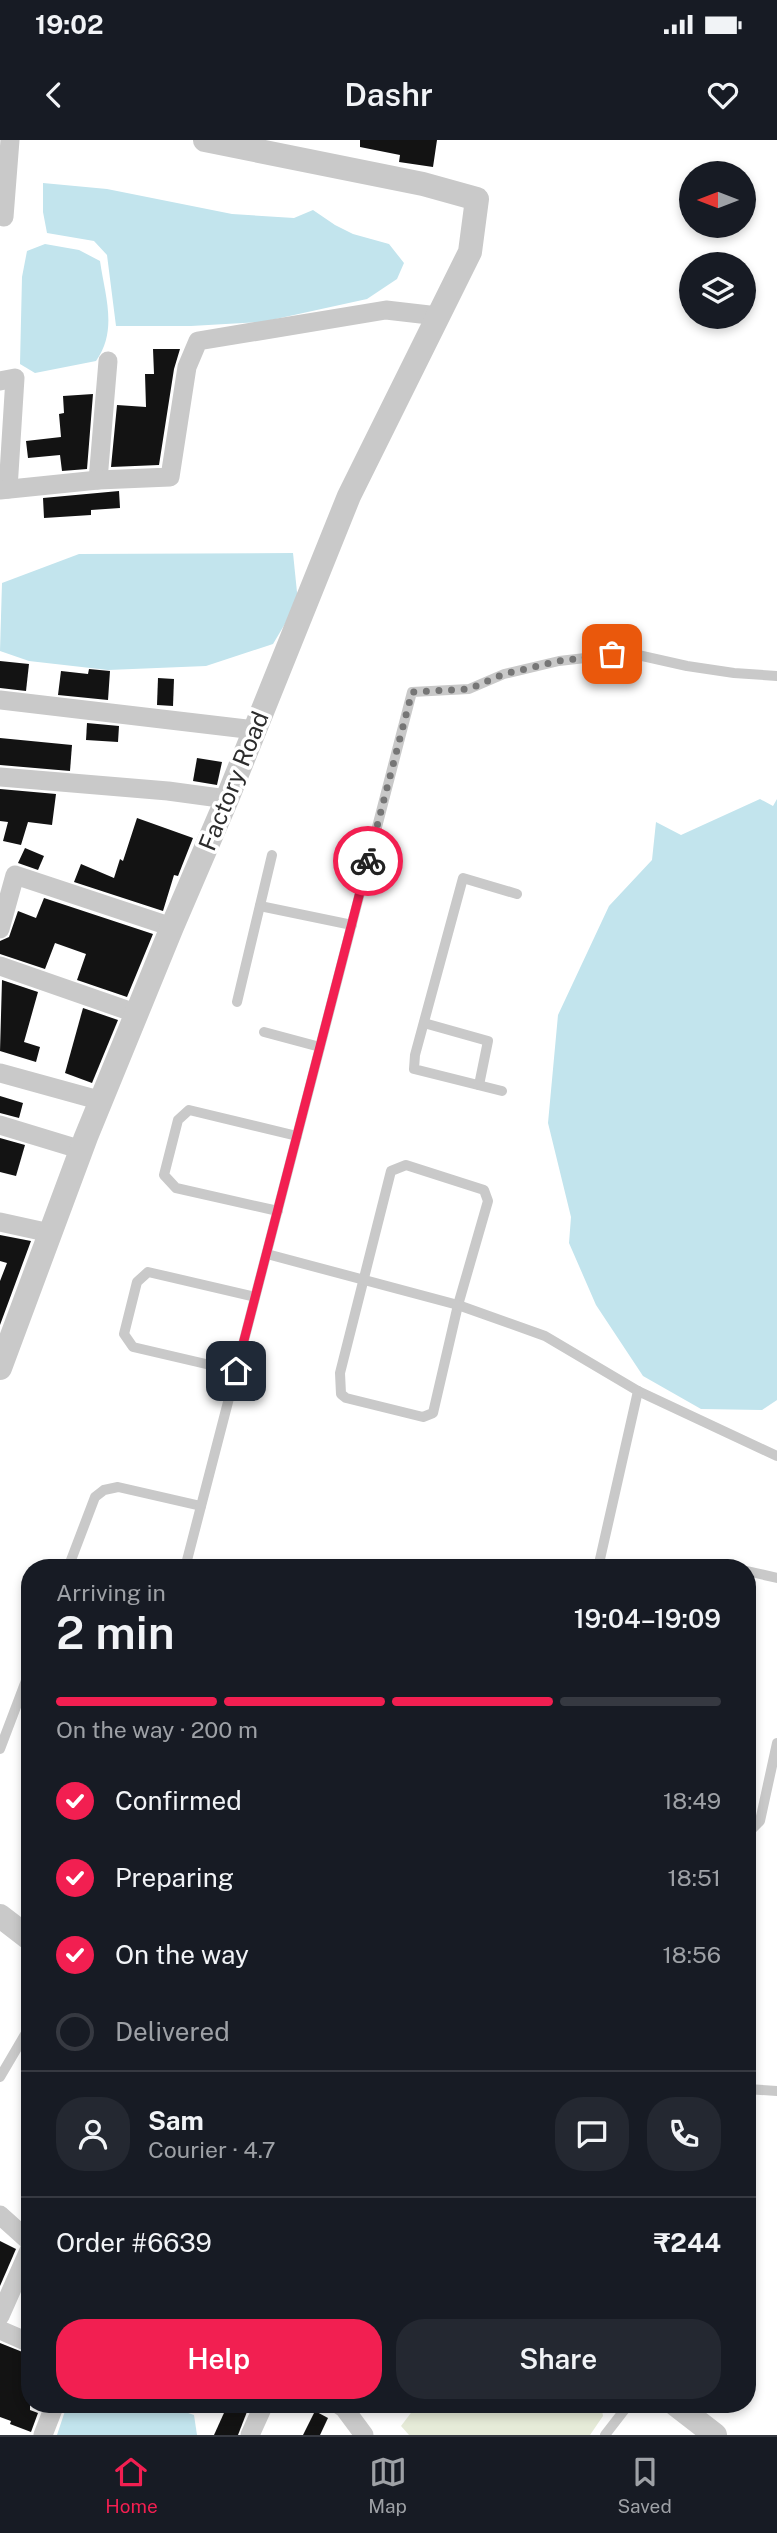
<!DOCTYPE html>
<html lang="en">
<head>
<meta charset="utf-8">
<style>
  body { margin:0; font-family:"Public Sans",sans-serif; background:#242831; color:#f1f3f6; height:100vh; display:flex; flex-direction:column; font-size:26px; white-space:nowrap }
  * { box-sizing:border-box; margin:0 }
  p { font-size:23px; color:#9ea1a6 }
  .icon { flex:none; width:38px; height:38px; fill:none; stroke:currentColor; stroke-width:2; stroke-linecap:round; stroke-linejoin:round }
  .map { position:relative; flex:1; overflow:hidden }
  .details { position:absolute; left:21px; top:1419px; width:735px; height:854px; display:flex; flex-direction:column; background:#171b24; border-radius:28px; box-shadow:0 4px 10px #0003 }
  .details>* { flex:none }
  .needle { width:46px; rotate:270deg }
  .controls { position:absolute; left:679px; top:21px; display:grid; gap:14px }
  .controls a { display:grid; place-items:center; width:77px; height:77px; border-radius:50%; background:#171b24; box-shadow:0 4px 10px #0003; font-size:35px }
  .pin { position:absolute; display:grid; place-items:center; width:60px; height:60px; color:#fff; margin:-30px; border-radius:14px; box-shadow:0 4px 10px #0006 }
  .courier { position:absolute; display:grid; place-items:center; width:70px; height:70px; margin:-35px; border:5px solid #f21f51; border-radius:50%; background:#fff; color:#222; box-shadow:0 2px 9px #0007 }
  .summary em { font-style:normal; font-weight:600 }
  .summary div { display:flex; flex-direction:column-reverse }
  .summary { display:flex; align-items:center; justify-content:space-between; height:119px; padding:0 35px }
  h1 { font-size:46px; font-weight:600; line-height:52px }
  .bar { display:grid; grid-template-columns:repeat(4,1fr); gap:10px 7px; align-content:center; height:84px; padding:0 35px }
  .bar i { height:9px; border-radius:5px; background:#363941 }
  .bar .active { background:#f21f51 }
  .bar p { grid-column:span 4 }
  .line { display:flex; align-items:center; gap:18px; padding:0 35px; border-top:2px solid #363941 }
  .line div { flex:1 }
  .round { display:grid; place-items:center; flex:none; width:74px; height:74px; border-radius:28px; background:#242831 }
  ol { padding:0 35px; list-style:none }
  li { display:flex; align-items:center; gap:21px; height:77px }
  li p { margin-inline-start:auto }
  li .icon { padding:7px; border-radius:50%; background:#f21f51; color:#fff; stroke-width:4 }
  li:last-child { color:#9ea1a6 }
  li i { width:38px; height:38px; border:4px solid #363941; border-radius:50% }
  .action { display:flex; gap:14px; margin-top:auto; padding:14px 35px }
  .action a { flex:1; height:80px; border-radius:28px; background:#f21f51; color:#fff; font-size:28px; font-weight:600; line-height:80px; text-align:center }
  .action a+a { background:#242831; color:#f1f3f6 }
  .status { display:flex; justify-content:space-between; align-items:center; height:49px; padding:0 35px; background:#171b24; direction:ltr }
  .status svg { height:19px; fill:currentColor }
  header { display:flex; justify-content:space-between; align-items:center; height:91px; padding:0 35px; background:#171b24; font-size:32px; font-weight:600 }
  .menu { display:flex; justify-content:space-around; align-items:center; height:98px; border-top:2px solid #363941; background:#171b24; font-size:19px; color:#9ea1a6 }
  .menu a { display:grid; justify-items:center; gap:4px }
  .menu .active { color:#f21f51 }
  .map>svg:first-child { display:block }
</style>
</head>
<body>
<div class="status"><b>19:02</b><svg viewBox="0 0 49 12"><path d="M0 12V9h3v3zM5 12V6h3v6zM10 12V3h3v9zM15 12V0h3v12zM26 1h20v11H26zM47 4h2v5h-2z"/></svg></div>
<header><svg class="icon" aria-label="back" viewBox="0 0 24 24"><path d="M15 5l-7 7 7 7"/></svg>Dashr<svg class="icon" aria-label="heart" viewBox="0 0 24 24"><path d="M12 20l-8-8c-3-5 5-10 8-4 3-6 11-1 8 4z"/></svg></header>
<div class="map">
<svg width="777" height="2295" viewBox="0 0 777 2295">
  <rect width="100%" height="100%" fill="#fff"/>
  <path fill="#e6ebd8" d="M417 2265H601L603 2276 590 2295H409L401 2286Z"/>
  <g fill="#c2e4ed">
    <path d="M43 43 107 49 232 74 294 78 313 70 335 85 353 94 389 104 404 123 397 139 367 159 262 182 191 186H116L107 115 94 101 47 93 43 72Z"/>
    <path d="M45 104 79 110 100 121C105 156 118 190 96 221L35 233 20 224 22 137 27 111Z"/>
    <path d="M293 413 298 462 273 504 206 526 108 530 29 521 0 511 2 443 79 414Z"/>
    <path d="M760 659 773 666 777 659V1260L762 1270 701 1269 643 1236 596 1165 569 1103 571 1077 548 983 558 875 609 766 652 720 656 682 681 695Z"/>
    <path d="M67 2265H165L194 2275 197 2295H57Z"/>
  </g>
  <g fill="#131313">
    <path d="M360 0H437L433 27 399 22 400 15 360 7Z"/>
    <path d="M153 209H180L174 229 159 325 111 327 117 265 146 267 145 234H154Z"/>
    <path d="M93 254 87 329 62 331 60 315 28 318 26 301 61 297 59 274 64 273 63 256Z"/>
    <path d="M119 351 120 368 91 370V375L44 378 43 358Z"/>
    <path d="M0 521 29 524 26 551 0 548Z"/>
    <path d="M89 529 110 531 108 560 58 555 61 531 88 534Z"/>
    <path d="M158 538 174 539 173 566 157 565Z"/>
    <path d="M87 583 119 586 118 602 86 600Z"/>
    <path d="M0 598 72 605 70 631 0 625Z"/>
    <path d="M197 618 222 622 217 645 193 641Z"/>
    <path d="M0 649 56 654 52 685 28 682 21 705 3 701 8 682 0 681Z"/>
    <path d="M137 678 193 698 178 736 174 735 163 771 74 742 81 724 114 738 120 719 123 721Z"/>
    <path d="M25 708 44 716 38 730 18 723Z"/>
    <path d="M44 758 153 794 127 857 77 840 86 814 55 803 45 829 0 814V801L9 797 18 771 36 778Z"/>
    <path d="M2 840 38 852 24 902 40 907 36 922 0 911Z"/>
    <path d="M83 868 118 880 92 943 65 933Z"/>
    <path d="M0 956 23 963 19 978 0 973Z"/>
    <path d="M0 998 25 1005 16 1036 0 1032Z"/>
    <path d="M0 1095 31 1101 0 1185V1141L7 1123 0 1121Z"/>
    <path d="M0 2101 16 2109 0 2146Z"/>
    <path d="M0 2203 30 2215V2270L38 2273 31 2292 10 2284 11 2281 0 2277Z"/>
    <path d="M228 2264H250L238 2295H214Z"/>
    <path d="M315 2271 328 2278 320 2295H303Z"/>
  </g>
  <g fill="none" stroke-linecap="round" stroke-linejoin="round">
    <g stroke="#c9c9c9" stroke-width="10">
      <path d="M260 766 352 785"/>
      <path d="M237 862 272 715"/>
      <path d="M424 883 488 901 479 945"/>
      <path d="M264 892 320 907"/>
      <path d="M502 951 414 929 415 915 463 738 517 754"/>
      <path d="M406 1025 484 1050 488 1061 458 1165 433 1273 423 1277 346 1258 341 1254 340 1233 391 1031Z"/>
      <path d="M278 1071 176 1048 164 1035 178 980 189 970 297 996"/>
      <path d="M267 1114 458 1165 545 1196 638 1251 777 1316"/>
      <path d="M236 1231 133 1207 124 1194 137 1142 148 1132 255 1157"/>
      <path d="M68 1428 95 1357 104 1350 118 1347 201 1366"/>
      <path d="M185 1428 412 552 469 549 504 534 559 521 629 513 687 526 734 533 777 536"/>
      <path d="M598 1428 638 1251"/>
      <path d="M747 1431 777 1438"/>
      <path d="M0 1609 30 1530"/>
      <path d="M747 1691H750L760 1681 777 1603"/>
      <path d="M0 1937 30 1886"/>
      <path d="M747 1949 777 1951"/>
      <path d="M605 2295 629 2264"/>
    </g>
    <g stroke="#c9c9c9" stroke-width="19">
      <path d="M4 77 10 0"/>
      <path d="M0 241 15 238 8 349"/>
      <path d="M98 340 108 221"/>
      <path d="M0 350 98 340 170 337 187 227 198 201 386 170 438 176"/>
      <path d="M0 560 255 590"/>
      <path d="M0 637 168 651 227 659"/>
      <path d="M0 789 15 735 172 787"/>
      <path d="M0 826 138 874"/>
      <path d="M0 933 102 961"/>
      <path d="M0 985 82 1010"/>
      <path d="M0 1082 50 1093"/>
      <path d="M0 2075 30 2102"/>
      <path d="M0 2176 30 2108"/>
      <path d="M0 2190 30 2203"/>
      <path d="M338 2264 344 2268 364 2295"/>
      <path d="M43 2295 55 2264"/>
      <path d="M250 2295 264 2264"/>
    </g>
    <g stroke="#c9c9c9" stroke-width="24">
      <path d="M0 1228 86 997 172 787 227 659 349 356 470 112 477 59 423 44 205 0"/>
      <path d="M0 1776 30 1799"/>
      <path d="M675 2264 715 2295"/>
    </g>
  </g>
  <g fill="none" stroke-linecap="round" stroke-linejoin="round">
    <path stroke="#767676" stroke-width="7" stroke-dasharray="0 12.6" d="M368 721 412 552 469 549 504 534 559 521 612 514"/>
    <path stroke="#f21f51" stroke-width="9" d="M236 1231 368 721"/>
  </g>
  <g text-anchor="middle" stroke-width="7" stroke-linejoin="round" paint-order="stroke">
    <g font-size="24" fill="#2c2c2c" stroke="#fff">
      <text transform="translate(234 641) rotate(-68)" y="8">Factory Road</text>
    </g>
  </g>
</svg>
<div class="controls">
<a><svg class="needle" viewBox="-14 -14 28 28"><path d="M0-13l5 13h-10z" fill="#e53935"/><path d="M0 13l5-13h-10z" fill="#9ea1a6"/></svg></a>
<a><svg class="icon" aria-label="layers" viewBox="0 0 24 24"><path d="M12 4l9 5-9 5-9-5zM3 14l9 5 9-5"/></svg></a>
</div>
<div class="pin" style="left:612px;top:514px;background:#ea580c"><svg class="icon" aria-label="bag" viewBox="0 0 24 24"><path d="M5 8h14l-1 12H6zM9 8a3 3 0 0 1 6 0"/></svg></div>
<div class="pin" style="left:236px;top:1231px;background:#1f2937"><svg class="icon" aria-label="home" viewBox="0 0 24 24"><path d="M3 11l9-7 9 7M6 9v11h12V9"/></svg></div>
<div class="courier" style="left:368px;top:721px"><svg class="icon" aria-label="bike" viewBox="0 0 24 24"><circle cx="6" cy="16" r="4"/><circle cx="18" cy="16" r="4"/><path d="M6 16l4-8h5l3 8M10 8l3 8H6M13 5h3"/></svg></div>
<section class="details">
<div class="summary"><div><h1>2 min</h1><p>Arriving in</p></div><em>19:04–19:09</em></div>
<div class="bar"><i class="active"></i><i class="active"></i><i class="active"></i><i></i><p>On the way · 200 m</p></div>
<ol>
<li><svg class="icon" aria-label="check" viewBox="0 0 24 24"><path d="M5 12l5 5 9-10"/></svg>Confirmed<p>18:49</p></li>
<li><svg class="icon" aria-label="check" viewBox="0 0 24 24"><path d="M5 12l5 5 9-10"/></svg>Preparing<p>18:51</p></li>
<li><svg class="icon" aria-label="check" viewBox="0 0 24 24"><path d="M5 12l5 5 9-10"/></svg>On the way<p>18:56</p></li>
<li><i></i>Delivered</li>
</ol>
<div class="line" style="height:126px"><a class="round"><svg class="icon" aria-label="person" viewBox="0 0 24 24"><circle cx="12" cy="8" r="4"/><path d="M4 21q1-7 8-7t8 7"/></svg></a><div><b>Sam</b><p>Courier · 4.7</p></div><a class="round"><svg class="icon" aria-label="chat" viewBox="0 0 24 24"><path d="M4 5h16v11H9l-5 4z"/></svg></a><a class="round"><svg class="icon" aria-label="phone" viewBox="0 0 24 24"><path d="M5 4h4l2 5-3 2q2 4 5 5l2-3 5 2v4C11 20 4 13 5 4z"/></svg></a></div>
<div class="line" style="height:91px"><div>Order #6639</div><b>₹244</b></div>
<div class="action"><a>Help</a><a>Share</a></div>
</section>
</div>
<nav class="menu">
<a class="active"><svg class="icon" aria-label="home" viewBox="0 0 24 24"><path d="M3 11l9-7 9 7M6 9v11h12V9"/></svg>Home</a>
<a><svg class="icon" aria-label="map" viewBox="0 0 24 24"><path d="M3 6l6-2 6 2 6-2v14l-6 2-6-2-6 2zM9 4v14M15 6v14"/></svg>Map</a>
<a><svg class="icon" aria-label="saved" viewBox="0 0 24 24"><path d="M7 4h10v16l-5-4-5 4z"/></svg>Saved</a>
</nav>
</body>
</html>
